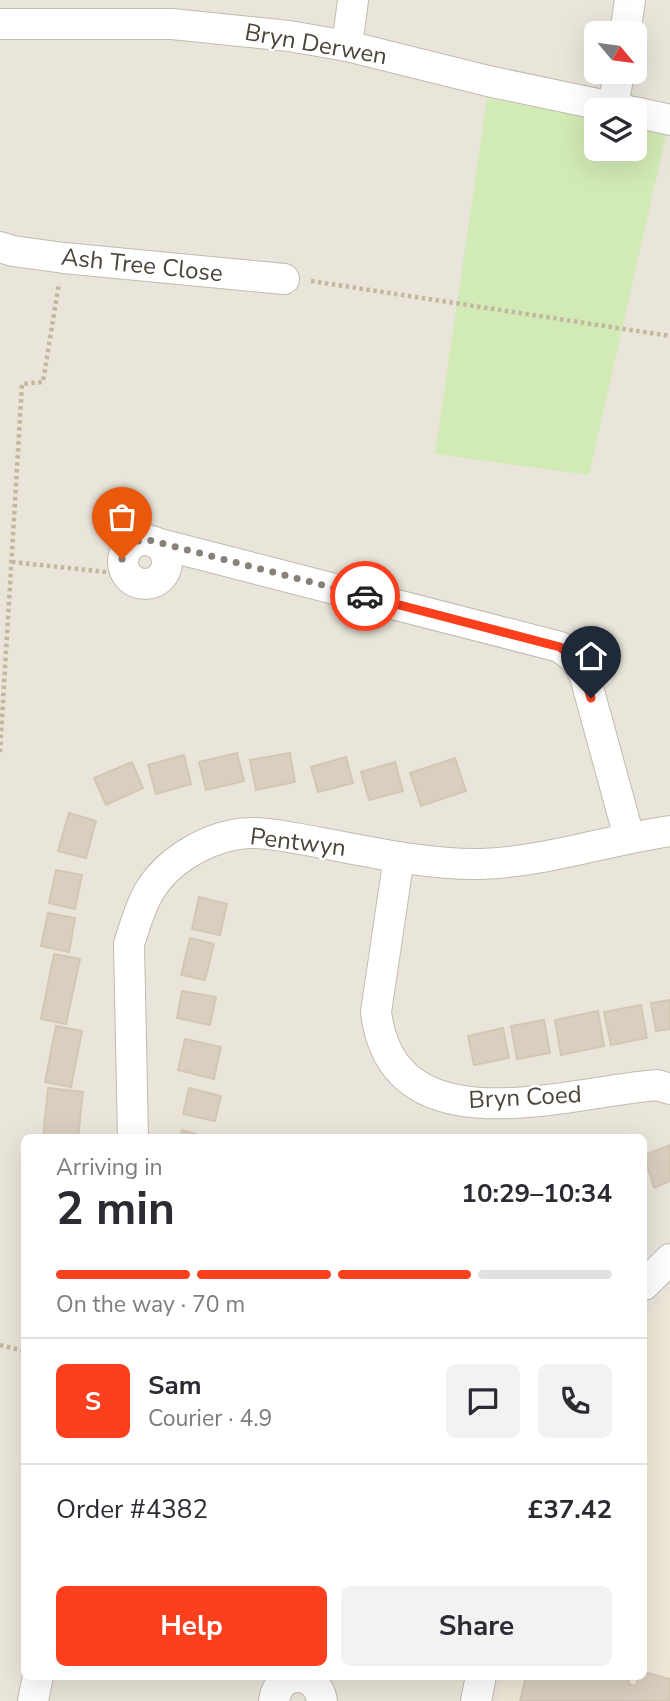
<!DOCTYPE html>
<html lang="en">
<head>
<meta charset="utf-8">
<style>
  body { margin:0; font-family:"Nunito Sans",sans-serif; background:#f2f2f3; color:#2b2b33; height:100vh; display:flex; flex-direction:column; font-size:26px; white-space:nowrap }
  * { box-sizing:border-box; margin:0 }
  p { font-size:23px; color:#7c7c81 }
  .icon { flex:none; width:38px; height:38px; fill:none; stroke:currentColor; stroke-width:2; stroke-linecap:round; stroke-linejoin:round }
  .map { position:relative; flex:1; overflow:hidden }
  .sheet { position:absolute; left:21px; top:1134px; width:626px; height:546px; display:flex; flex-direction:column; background:#fff; border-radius:10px; box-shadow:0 7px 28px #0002 }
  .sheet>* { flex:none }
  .needle { width:46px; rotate:119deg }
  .fabs { position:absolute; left:584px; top:21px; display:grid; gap:14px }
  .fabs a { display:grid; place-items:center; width:63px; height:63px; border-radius:10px; background:#fff; box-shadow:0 7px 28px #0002; font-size:35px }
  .pin { position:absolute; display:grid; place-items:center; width:60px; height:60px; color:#fff; margin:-72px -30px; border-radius:50% 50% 50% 0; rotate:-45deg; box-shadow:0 0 7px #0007 }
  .pin .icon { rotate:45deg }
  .courier { position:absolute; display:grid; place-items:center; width:70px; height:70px; margin:-35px; border:5px solid #fc3f1d; border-radius:50%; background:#fff; color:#222; box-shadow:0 2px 9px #0007 }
  .head em { font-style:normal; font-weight:700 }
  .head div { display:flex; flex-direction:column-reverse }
  .head { display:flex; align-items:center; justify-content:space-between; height:119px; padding:0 35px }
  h1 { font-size:46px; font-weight:700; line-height:52px }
  .bar { display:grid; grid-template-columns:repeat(4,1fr); gap:10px 7px; align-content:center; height:84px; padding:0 35px }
  .bar i { height:9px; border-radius:5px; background:#e1e1e2 }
  .bar .current { background:#fc3f1d }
  .bar p { grid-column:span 4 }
  .line { display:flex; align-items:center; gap:18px; padding:0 35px; border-top:2px solid #e1e1e2 }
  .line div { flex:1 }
  .round { display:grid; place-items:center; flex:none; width:74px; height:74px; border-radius:10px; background:#f2f2f3 }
  .cta { display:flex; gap:14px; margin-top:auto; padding:14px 35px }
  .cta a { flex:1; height:80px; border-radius:10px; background:#fc3f1d; color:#fff; font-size:28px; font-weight:700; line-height:80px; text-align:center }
  .cta a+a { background:#f2f2f3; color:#2b2b33 }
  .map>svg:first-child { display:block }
</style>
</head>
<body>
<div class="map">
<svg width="670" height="1701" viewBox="0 0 670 1701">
  <rect width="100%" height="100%" fill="#f6f3ec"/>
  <path fill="#eae5da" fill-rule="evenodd" d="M0 0H670V1701H0ZM597 33H635V72H597ZM597 110H635V149H597ZM24 1138H644V1676H24Z"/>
  <path fill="#efe8d6" d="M670 1291V1701H498L503 1677 644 1676V1318Z"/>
  <path fill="#d2eab5" d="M487 98 597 118V149H635V125L667 131 589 475 435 454Z"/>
  <g fill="#d8cfc1" stroke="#d3c7b4" stroke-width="2">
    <path d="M237 753 244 781 206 790 199 762Z"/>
    <path d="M290 753 295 782 256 790 250 760Z"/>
    <path d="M184 755 191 784 156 794 148 765Z"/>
    <path d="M346 757 353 783 318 792 311 767Z"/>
    <path d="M455 758 466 791 421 806 410 773Z"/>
    <path d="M132 762 143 788 106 805 94 778Z"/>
    <path d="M395 762 403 791 369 800 361 772Z"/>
    <path d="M69 813 96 821 86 858 58 851Z"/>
    <path d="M56 870 82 875 75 909 49 903Z"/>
    <path d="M199 897 227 904 220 935 192 929Z"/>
    <path d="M48 913 75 918 69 952 41 946Z"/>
    <path d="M190 938 214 944 205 980 181 975Z"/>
    <path d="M54 954 80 959 66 1024 41 1019Z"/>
    <path d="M182 991 216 997 210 1025 177 1018Z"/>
    <path d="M670 1000V1029L656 1031 651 1003Z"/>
    <path d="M641 1005 647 1038 611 1045 604 1012Z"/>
    <path d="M598 1011 604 1046 561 1055 555 1020Z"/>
    <path d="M544 1020 550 1053 517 1059 511 1026Z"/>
    <path d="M56 1026 82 1031 71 1087 45 1082Z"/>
    <path d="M503 1028 509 1058 474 1065 468 1036Z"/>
    <path d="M185 1039 221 1047 214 1079 178 1070Z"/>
    <path d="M48 1088 83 1092 78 1138H43Z"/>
    <path d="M189 1088 221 1096 215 1121 183 1114Z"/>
    <path d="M182 1130 209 1138H180Z"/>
    <path d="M670 1145V1181L654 1188 644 1155Z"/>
    <path d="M644 1672 670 1679V1701H520L526 1676H630L628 1684 636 1686 639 1676H644Z"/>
  </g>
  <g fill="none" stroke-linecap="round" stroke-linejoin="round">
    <g stroke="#c2bbae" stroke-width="32">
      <g id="street">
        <path d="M0 24H172L289 36 347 46 488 81 626 110"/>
        <path d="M625 33 630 0"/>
        <path d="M347 46 353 0"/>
        <path d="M613 107 619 72"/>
        <path d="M635 112 670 120"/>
        <path d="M0 247 13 251 64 258 284 279"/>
        <circle cx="145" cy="562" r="22"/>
        <path d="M156 543 560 647 574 658 584 673 629 837"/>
        <path d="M399 857 376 1012C393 1151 566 1092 657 1085L670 1089"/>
        <path d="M133 1138 129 944C135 926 140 906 150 890 167 862 202 841 233 835 260 829 290 838 317 842 371 852 426 865 481 864 545 862 607 840 670 831"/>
        <path d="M644 1285 670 1259"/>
        <path d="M33 1701 38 1676"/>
        <path d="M274 1701C278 1669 317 1669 322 1701"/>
        <path d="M476 1701 481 1676"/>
      </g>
    </g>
    <g stroke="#c4b79f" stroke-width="4.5" stroke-dasharray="3.5 3.5" stroke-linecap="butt">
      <path d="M311 281 670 336"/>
      <path d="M12 562 126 574"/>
      <path d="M0 752 22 384 43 382 59 283"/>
      <path d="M0 1345 24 1351"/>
    </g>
    <use href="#street" stroke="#fff" stroke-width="30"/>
  </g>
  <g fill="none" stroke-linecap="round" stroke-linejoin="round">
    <path stroke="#878178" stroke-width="7" stroke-dasharray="0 12.6" d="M122 559C126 546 135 539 149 540L365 596"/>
    <path stroke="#fc3f1d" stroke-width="9" d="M365 596 560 647C580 663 584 673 591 698"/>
  </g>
  <g text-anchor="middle" stroke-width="5" stroke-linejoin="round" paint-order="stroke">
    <g font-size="24" fill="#4b4439" stroke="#fff">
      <text transform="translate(316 44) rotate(10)" y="8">Bryn Derwen</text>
      <text transform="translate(142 265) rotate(6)" y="8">Ash Tree Close</text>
      <text transform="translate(298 842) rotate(7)" y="8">Pentwyn</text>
      <text transform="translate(525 1097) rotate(-3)" y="8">Bryn Coed</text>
    </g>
  </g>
</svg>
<div class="fabs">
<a><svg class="needle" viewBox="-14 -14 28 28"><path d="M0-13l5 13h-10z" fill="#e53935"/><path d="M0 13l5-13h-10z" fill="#7c7c81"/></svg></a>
<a><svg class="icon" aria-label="layers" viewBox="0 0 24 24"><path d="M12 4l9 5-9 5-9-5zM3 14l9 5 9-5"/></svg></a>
</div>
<div class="pin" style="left:122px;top:559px;background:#ea580c"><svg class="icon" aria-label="bag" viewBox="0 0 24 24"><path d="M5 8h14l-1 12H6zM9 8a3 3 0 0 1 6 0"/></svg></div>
<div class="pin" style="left:591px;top:698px;background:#1f2937"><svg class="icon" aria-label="home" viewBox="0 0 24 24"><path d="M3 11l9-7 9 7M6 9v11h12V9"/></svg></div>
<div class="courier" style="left:365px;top:596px"><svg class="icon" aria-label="car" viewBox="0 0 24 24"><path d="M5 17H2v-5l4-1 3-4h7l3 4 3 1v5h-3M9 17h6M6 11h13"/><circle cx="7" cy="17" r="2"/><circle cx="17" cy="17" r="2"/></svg></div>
<section class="sheet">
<div class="head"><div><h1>2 min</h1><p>Arriving in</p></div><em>10:29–10:34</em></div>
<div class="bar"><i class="current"></i><i class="current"></i><i class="current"></i><i></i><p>On the way · 70 m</p></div>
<div class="line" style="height:126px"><b class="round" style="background:#fc3f1d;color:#fff">S</b><div><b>Sam</b><p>Courier · 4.9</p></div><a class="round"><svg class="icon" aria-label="chat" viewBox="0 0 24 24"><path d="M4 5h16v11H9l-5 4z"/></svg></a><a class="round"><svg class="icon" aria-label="phone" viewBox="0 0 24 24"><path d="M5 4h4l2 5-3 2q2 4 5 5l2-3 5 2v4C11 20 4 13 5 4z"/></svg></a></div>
<div class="line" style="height:91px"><div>Order #4382</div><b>£37.42</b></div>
<div class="cta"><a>Help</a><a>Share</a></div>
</section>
</div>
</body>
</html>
